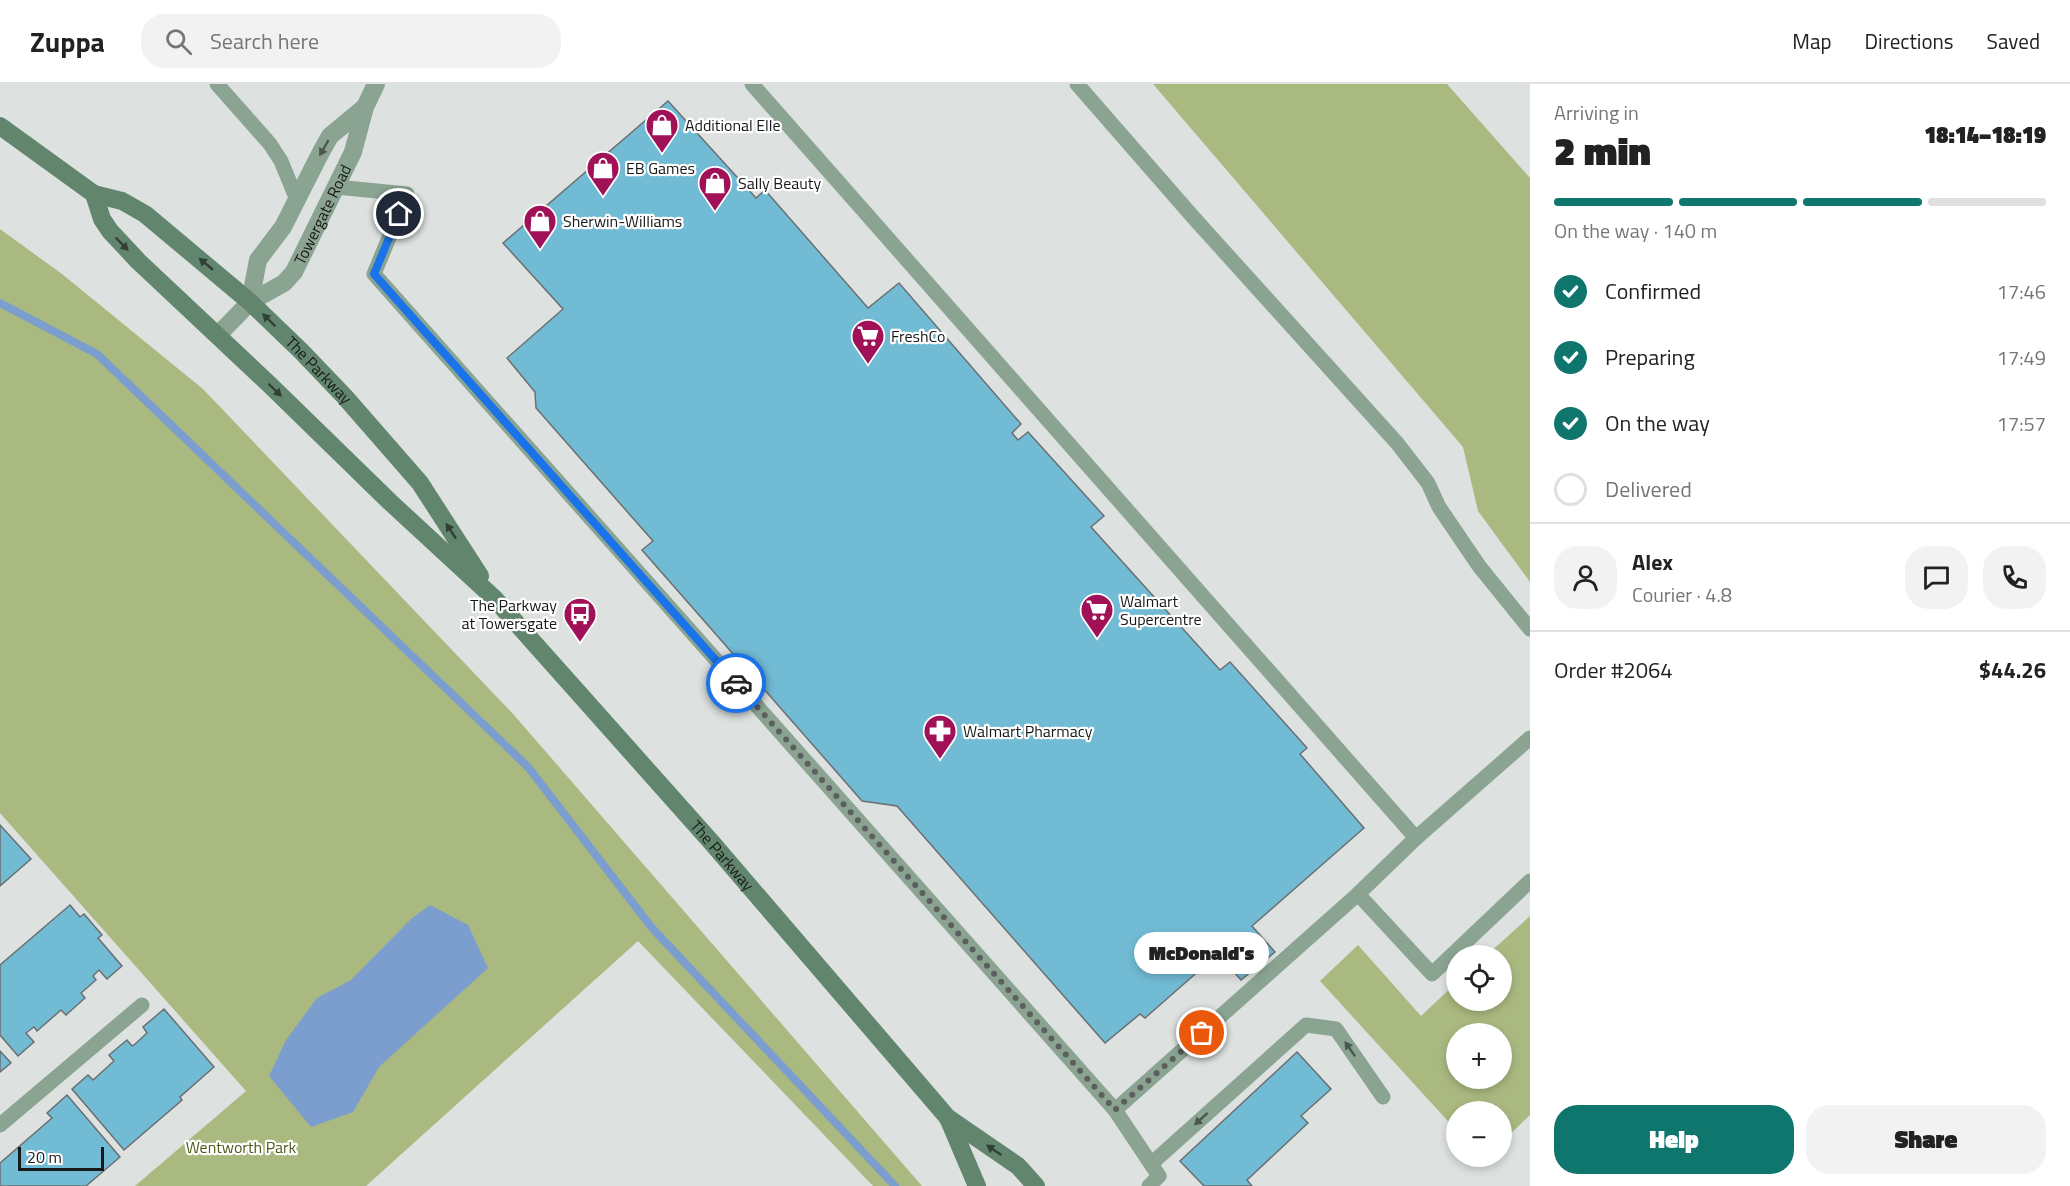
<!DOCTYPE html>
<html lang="en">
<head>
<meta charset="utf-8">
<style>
  body { margin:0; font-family:"Titillium Web",sans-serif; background:#f2f2f2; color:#222; height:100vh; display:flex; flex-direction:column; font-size:22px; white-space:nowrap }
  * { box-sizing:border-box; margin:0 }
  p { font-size:20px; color:#767676 }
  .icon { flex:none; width:33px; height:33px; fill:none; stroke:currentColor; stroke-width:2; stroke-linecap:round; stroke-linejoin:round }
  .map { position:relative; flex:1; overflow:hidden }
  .panel { display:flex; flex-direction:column; background:#fff; width:540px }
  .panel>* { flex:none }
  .controls { position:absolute; left:1446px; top:861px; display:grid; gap:12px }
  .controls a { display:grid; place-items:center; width:66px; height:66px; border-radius:50%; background:#fff; box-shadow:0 3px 9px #0003; font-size:30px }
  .scale { position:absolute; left:18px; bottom:15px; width:86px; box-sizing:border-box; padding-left:6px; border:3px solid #171919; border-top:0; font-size:16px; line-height:21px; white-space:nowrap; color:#171919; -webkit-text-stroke:4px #fff; paint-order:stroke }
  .pin { position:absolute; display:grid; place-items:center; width:51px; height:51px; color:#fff; margin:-26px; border:3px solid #fff; border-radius:50%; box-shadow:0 2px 6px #0007 }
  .courier { position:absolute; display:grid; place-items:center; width:60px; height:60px; margin:-30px; border:4px solid #1a73e8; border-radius:50%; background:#fff; color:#222; box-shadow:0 2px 8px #0007 }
  .bubble { position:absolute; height:42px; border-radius:21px; background:#fff; box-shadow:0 3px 9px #0003; font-size:20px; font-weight:800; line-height:42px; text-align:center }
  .head em { font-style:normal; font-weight:800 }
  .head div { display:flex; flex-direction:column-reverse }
  .head { display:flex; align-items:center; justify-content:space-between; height:102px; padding:0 24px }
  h1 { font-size:39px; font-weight:800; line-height:45px }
  .bar { display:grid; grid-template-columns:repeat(4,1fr); gap:9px 6px; align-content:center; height:72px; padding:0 24px }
  .bar i { height:8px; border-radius:4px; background:#e0e0e0 }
  .bar .on { background:#0f766e }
  .bar p { grid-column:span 4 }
  .line { display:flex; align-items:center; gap:15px; padding:0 24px; border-top:2px solid #e0e0e0 }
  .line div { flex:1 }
  .round { display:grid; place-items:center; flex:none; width:63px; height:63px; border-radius:24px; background:#f2f2f2 }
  ol { padding:0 24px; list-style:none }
  li { display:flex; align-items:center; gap:18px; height:66px }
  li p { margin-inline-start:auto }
  li .icon { padding:6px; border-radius:50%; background:#0f766e; color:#fff; stroke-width:4 }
  li:last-child { color:#767676 }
  li i { width:33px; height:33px; border:3px solid #e0e0e0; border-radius:50% }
  .button { display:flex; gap:12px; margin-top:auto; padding:12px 24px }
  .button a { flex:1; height:69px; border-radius:24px; background:#0f766e; color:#fff; font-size:24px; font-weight:800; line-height:69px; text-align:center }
  .button a+a { background:#f2f2f2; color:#222 }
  header { display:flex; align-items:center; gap:36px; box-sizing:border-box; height:84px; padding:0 30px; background:#fff; border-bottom:2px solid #e0e0e0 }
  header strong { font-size:28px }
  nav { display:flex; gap:33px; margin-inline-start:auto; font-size:21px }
  .search { width:420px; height:54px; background:#f2f2f2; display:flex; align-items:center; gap:15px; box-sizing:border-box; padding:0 21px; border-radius:24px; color:#767676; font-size:22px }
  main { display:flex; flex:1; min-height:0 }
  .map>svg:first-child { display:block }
</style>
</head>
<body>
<header>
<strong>Zuppa</strong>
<div class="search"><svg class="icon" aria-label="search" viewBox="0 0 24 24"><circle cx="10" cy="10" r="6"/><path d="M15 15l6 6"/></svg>Search here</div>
<nav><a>Map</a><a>Directions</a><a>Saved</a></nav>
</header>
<main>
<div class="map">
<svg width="1530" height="1102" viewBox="0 0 1530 1102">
  <rect width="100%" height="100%" fill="#dde2e1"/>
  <g fill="#aab980" fill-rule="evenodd">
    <path d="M1153 0H1447L1530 94V498L1478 427 1463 363Z"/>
    <path d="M0 145 62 190 203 305 514 631 922 1102H873L638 857 366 1102H135L246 1007 0 729Z"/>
    <path d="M1530 832V1031L1502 1058V1028H1456V1046L1320 897 1358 861 1421 932 1456 899V916H1502V872L1487 871ZM1456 950H1502V994H1456Z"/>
  </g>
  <path fill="#7b9ece" d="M430 821 468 841 488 884 379 983 353 1028 311 1043 269 992 286 956 317 914 351 896 411 835Z"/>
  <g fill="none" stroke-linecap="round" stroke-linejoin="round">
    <path stroke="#7b9ece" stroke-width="8" d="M0 219 97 270 528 683 652 844 895 1102"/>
  </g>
  <g fill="#72bbd5" stroke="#6b6f70" stroke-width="1.5">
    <path d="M668 17 756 114 765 106 868 224 899 199 1021 340 1012 349 1018 356 1028 348 1104 432 1091 443 1220 586 1230 578 1307 664 1300 670 1364 744 1252 842 1275 868 1241 896 1218 870 1145 934 1140 930 1105 959 897 722 862 717 642 466 653 457 536 324 535 308 507 274 563 225 503 159Z"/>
    <path d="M0 741 31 775 0 802Z"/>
    <path d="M70 821 80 833 84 830 102 851 98 854 122 882 107 895 99 886 93 892 96 896 81 909 85 914 66 931 61 926 37 947 34 943 26 949 34 958 18 972 0 951V881Z"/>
    <path d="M164 925 214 983 180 1013 182 1016 124 1066 72 1005 88 991 93 996 114 977 109 971 127 956 132 962 134 961 147 949 143 943Z"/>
    <path d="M0 967 11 979 0 988Z"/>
    <path d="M1297 968 1331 1005 1301 1032 1308 1039 1247 1096 1252 1102H1204L1180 1077Z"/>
    <path d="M67 1011 120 1073 86 1102H0V1079L52 1034 47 1029Z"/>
  </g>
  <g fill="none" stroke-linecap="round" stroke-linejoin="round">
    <g stroke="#8ba492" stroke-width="15">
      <path d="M217 0 270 60 281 77 297 116"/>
      <path d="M752 0 1416 754 1530 654"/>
      <path d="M1077 0 1193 133 1397 359 1428 399 1439 423 1479 482 1530 545"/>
      <path d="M336 103 407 110 374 190 1115 1026"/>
      <path d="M1416 754 1358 810 1432 890 1530 797"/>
      <path d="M0 1041 142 921"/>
      <path d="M1151 1080 1306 941 1336 945 1383 1013"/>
      <path d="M1149 1102 1159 1092 1115 1026 1358 810"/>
    </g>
    <g stroke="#8ba492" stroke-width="18">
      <path d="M250 218 258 176 283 143 321 68 330 52 365 23"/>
      <path id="s1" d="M218 251 250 218 284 199 294 188 353 68 365 23 376 0"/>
    </g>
    <g stroke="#61866d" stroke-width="18">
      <path id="s2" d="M0 42 94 110 122 117 145 130 250 218 301 267 345 313 420 399 480 492"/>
      <path id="s3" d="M94 110 102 135 110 147 138 177 271 302 390 418 494 514 713 760 948 1034 1018 1082 1036 1102"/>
      <path d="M948 1034 977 1102"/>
    </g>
  </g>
  <defs><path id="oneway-solid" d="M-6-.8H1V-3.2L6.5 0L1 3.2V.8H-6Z" transform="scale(1.5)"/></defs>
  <g fill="#4b584f">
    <use href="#oneway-solid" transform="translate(324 64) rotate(120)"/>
    <use href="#oneway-solid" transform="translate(1350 965) rotate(-125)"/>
    <use href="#oneway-solid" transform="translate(1201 1035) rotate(138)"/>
  </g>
  <g fill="#313f36">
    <use href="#oneway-solid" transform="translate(122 160) rotate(46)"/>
    <use href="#oneway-solid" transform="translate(206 180) rotate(-140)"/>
    <use href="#oneway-solid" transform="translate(269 236) rotate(-136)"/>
    <use href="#oneway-solid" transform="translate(275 306) rotate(44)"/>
    <use href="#oneway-solid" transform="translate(451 447) rotate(-123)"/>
    <use href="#oneway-solid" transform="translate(994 1066) rotate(-146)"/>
  </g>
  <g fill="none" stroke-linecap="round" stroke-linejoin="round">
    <path stroke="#5c5f5f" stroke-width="6" stroke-dasharray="0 10.8" d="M736 599 1115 1026 1202 949"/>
    <path stroke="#1a73e8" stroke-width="8" d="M399 130 374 190 736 599"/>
  </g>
  <defs>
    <g id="shop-pin" transform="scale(1.725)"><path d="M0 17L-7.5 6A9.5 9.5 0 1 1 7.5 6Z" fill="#a11158" stroke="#fff"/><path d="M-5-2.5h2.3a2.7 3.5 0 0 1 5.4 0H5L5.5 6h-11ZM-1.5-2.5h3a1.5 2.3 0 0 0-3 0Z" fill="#fff"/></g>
    <g id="supermarket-pin" transform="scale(1.725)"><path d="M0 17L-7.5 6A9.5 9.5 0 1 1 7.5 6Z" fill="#a11158" stroke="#fff"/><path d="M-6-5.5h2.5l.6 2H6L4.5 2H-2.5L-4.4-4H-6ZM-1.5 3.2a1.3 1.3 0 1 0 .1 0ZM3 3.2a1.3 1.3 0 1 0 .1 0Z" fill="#fff"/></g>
    <g id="bus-pin" transform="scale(1.725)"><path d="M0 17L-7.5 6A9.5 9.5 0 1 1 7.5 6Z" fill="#a11158" stroke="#fff"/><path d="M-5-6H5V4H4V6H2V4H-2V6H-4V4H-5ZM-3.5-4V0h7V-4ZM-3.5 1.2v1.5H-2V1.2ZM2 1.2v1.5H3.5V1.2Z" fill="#fff"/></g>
    <g id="pharmacy-pin" transform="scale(1.725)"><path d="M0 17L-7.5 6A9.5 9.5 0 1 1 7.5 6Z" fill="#a11158" stroke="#fff"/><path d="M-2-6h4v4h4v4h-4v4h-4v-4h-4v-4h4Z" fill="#fff"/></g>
  </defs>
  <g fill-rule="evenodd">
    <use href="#shop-pin" x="662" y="41"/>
    <use href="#shop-pin" x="603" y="84"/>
    <use href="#shop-pin" x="715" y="99"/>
    <use href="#shop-pin" x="540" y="137"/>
    <use href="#supermarket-pin" x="868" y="252"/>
    <use href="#supermarket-pin" x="1097" y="526"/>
    <use href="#bus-pin" x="580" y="530"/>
    <use href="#pharmacy-pin" x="940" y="647"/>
  </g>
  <g text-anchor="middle" stroke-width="4.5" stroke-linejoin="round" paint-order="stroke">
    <g font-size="16" fill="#171919" stroke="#fff" text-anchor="start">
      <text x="685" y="47">Additional Elle</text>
      <text x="626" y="90">EB Games</text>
      <text x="738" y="105">Sally Beauty</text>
      <text x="563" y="143">Sherwin-Williams</text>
      <text x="891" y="258">FreshCo</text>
      <text x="1120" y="523">Walmart<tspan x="1120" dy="18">Supercentre</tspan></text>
      <text x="557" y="527" text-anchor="end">The Parkway<tspan x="557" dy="18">at Towersgate</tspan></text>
      <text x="963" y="653">Walmart Pharmacy</text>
    </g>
    <g font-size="16" fill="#171919" stroke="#fff">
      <text dy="6" stroke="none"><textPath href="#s1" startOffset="164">Towergate Road</textPath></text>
      <text dy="6" stroke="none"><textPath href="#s2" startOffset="405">The Parkway</textPath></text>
      <text dy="6" stroke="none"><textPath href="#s3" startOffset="916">The Parkway</textPath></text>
    </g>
    <g font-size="16" fill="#4e5b1a" stroke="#fff">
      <text x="241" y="1069">Wentworth Park</text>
    </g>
  </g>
</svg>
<div class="controls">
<a><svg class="icon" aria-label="locate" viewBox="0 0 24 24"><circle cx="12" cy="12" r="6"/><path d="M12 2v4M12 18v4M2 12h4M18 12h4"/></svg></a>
<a>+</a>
<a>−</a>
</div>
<div class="scale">20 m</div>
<div class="pin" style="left:1202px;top:949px;background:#ea580c"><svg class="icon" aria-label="bag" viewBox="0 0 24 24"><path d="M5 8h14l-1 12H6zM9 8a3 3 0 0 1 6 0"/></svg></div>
<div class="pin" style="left:399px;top:130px;background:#1f2937"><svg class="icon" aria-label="home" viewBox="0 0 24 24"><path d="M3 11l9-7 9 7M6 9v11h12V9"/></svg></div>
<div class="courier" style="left:736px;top:599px"><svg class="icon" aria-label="car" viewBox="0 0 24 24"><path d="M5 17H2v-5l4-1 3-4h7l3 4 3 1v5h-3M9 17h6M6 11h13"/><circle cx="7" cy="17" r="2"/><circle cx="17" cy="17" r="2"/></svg></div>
<div class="bubble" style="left:1134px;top:848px;width:135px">McDonald's</div>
</div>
<section class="panel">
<div class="head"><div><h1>2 min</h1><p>Arriving in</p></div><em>18:14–18:19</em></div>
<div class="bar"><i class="on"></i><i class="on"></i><i class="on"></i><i></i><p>On the way · 140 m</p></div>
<ol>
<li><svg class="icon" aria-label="check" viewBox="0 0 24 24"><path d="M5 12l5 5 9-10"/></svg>Confirmed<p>17:46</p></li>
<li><svg class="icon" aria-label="check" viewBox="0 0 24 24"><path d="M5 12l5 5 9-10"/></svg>Preparing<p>17:49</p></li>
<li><svg class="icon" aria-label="check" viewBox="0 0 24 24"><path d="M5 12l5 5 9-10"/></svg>On the way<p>17:57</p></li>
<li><i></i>Delivered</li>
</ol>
<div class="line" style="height:108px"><a class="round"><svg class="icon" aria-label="person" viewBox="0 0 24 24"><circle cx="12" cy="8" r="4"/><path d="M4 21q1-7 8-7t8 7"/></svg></a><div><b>Alex</b><p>Courier · 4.8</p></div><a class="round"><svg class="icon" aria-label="chat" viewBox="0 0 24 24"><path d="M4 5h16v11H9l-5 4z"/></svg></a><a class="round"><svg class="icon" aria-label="phone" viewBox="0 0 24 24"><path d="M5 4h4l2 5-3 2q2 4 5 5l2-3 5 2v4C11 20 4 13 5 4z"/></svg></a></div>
<div class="line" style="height:78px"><div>Order #2064</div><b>$44.26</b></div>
<div class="button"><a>Help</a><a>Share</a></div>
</section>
</main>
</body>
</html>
